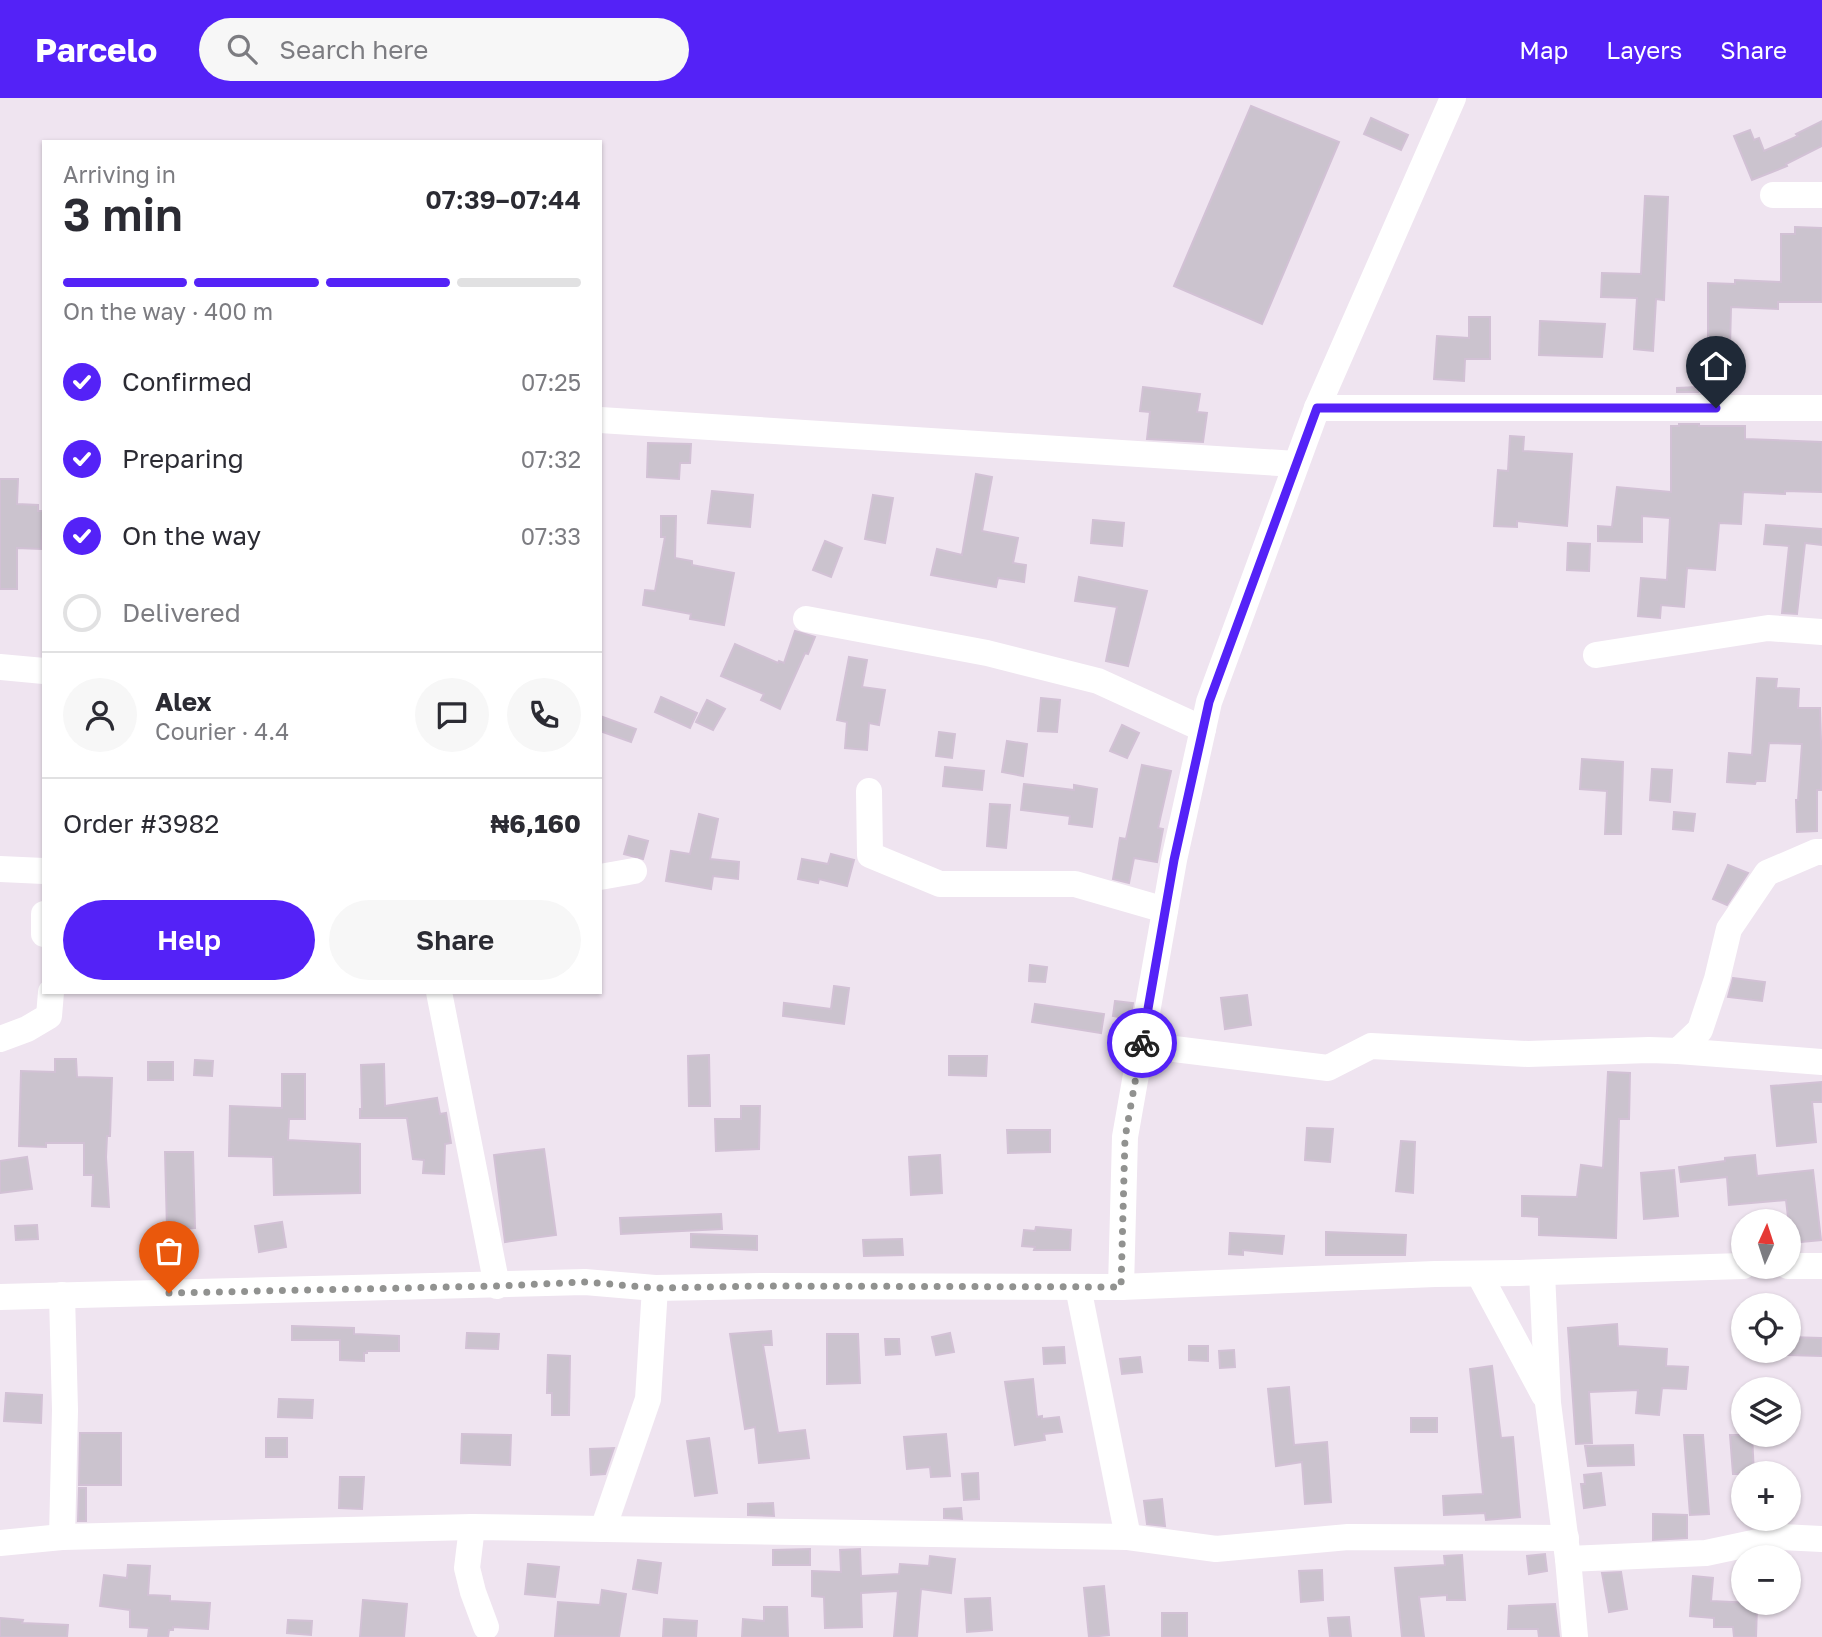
<!DOCTYPE html>
<html lang="en">
<head>
<meta charset="utf-8">
<style>
  body { margin:0; font-family:"Golos Text",sans-serif; background:#f7f7f7; color:#2b2b33; height:100vh; display:flex; flex-direction:column; font-size:26px; white-space:nowrap }
  * { box-sizing:border-box; margin:0 }
  p { font-size:23px; color:#7c7c81 }
  .icon { flex:none; width:38px; height:38px; fill:none; stroke:currentColor; stroke-width:2; stroke-linecap:round; stroke-linejoin:round }
  .map { position:relative; flex:1; overflow:hidden }
  .sheet { position:absolute; left:42px; top:42px; width:560px; height:854px; display:flex; flex-direction:column; background:#fff; border-radius:0px; box-shadow:0 2px 5px #0004 }
  .sheet>* { flex:none }
  .needle { width:46px; rotate:3deg }
  .buttons { position:absolute; left:1731px; top:1111px; display:grid; gap:14px }
  .buttons a { display:grid; place-items:center; width:70px; height:70px; border-radius:50%; background:#fff; box-shadow:0 2px 5px #0004; font-size:35px }
  .pin { position:absolute; display:grid; place-items:center; width:60px; height:60px; color:#fff; margin:-72px -30px; border-radius:50% 50% 50% 0; rotate:-45deg; box-shadow:0 0 7px #0007 }
  .pin .icon { rotate:45deg }
  .courier { position:absolute; display:grid; place-items:center; width:70px; height:70px; margin:-35px; border:5px solid #5422f7; border-radius:50%; background:#fff; color:#222; box-shadow:0 2px 9px #0007 }
  .headline em { font-style:normal; font-weight:600 }
  .headline div { display:flex; flex-direction:column-reverse }
  .headline { display:flex; align-items:center; justify-content:space-between; height:119px; padding:0 21px }
  h1 { font-size:46px; font-weight:600; line-height:52px }
  .bar { display:grid; grid-template-columns:repeat(4,1fr); gap:10px 7px; align-content:center; height:84px; padding:0 21px }
  .bar i { height:9px; border-radius:5px; background:#e1e1e2 }
  .bar .active { background:#5422f7 }
  .bar p { grid-column:span 4 }
  .line { display:flex; align-items:center; gap:18px; padding:0 21px; border-top:2px solid #e1e1e2 }
  .line div { flex:1 }
  .round { display:grid; place-items:center; flex:none; width:74px; height:74px; border-radius:37px; background:#f7f7f7 }
  ol { padding:0 21px; list-style:none }
  li { display:flex; align-items:center; gap:21px; height:77px }
  li p { margin-inline-start:auto }
  li .icon { padding:7px; border-radius:50%; background:#5422f7; color:#fff; stroke-width:4 }
  li:last-child { color:#7c7c81 }
  li i { width:38px; height:38px; border:4px solid #e1e1e2; border-radius:50% }
  .action { display:flex; gap:14px; margin-top:auto; padding:14px 21px }
  .action a { flex:1; height:80px; border-radius:42px; background:#5422f7; color:#fff; font-size:28px; font-weight:600; line-height:80px; text-align:center }
  .action a+a { background:#f7f7f7; color:#2b2b33 }
  header { display:flex; align-items:center; gap:42px; box-sizing:border-box; height:98px; padding:0 35px; background:#5422f7; color:#fff }
  header strong { font-size:33px }
  nav { display:flex; gap:38px; margin-inline-start:auto; font-size:24px }
  .search { width:490px; height:63px; background:#f7f7f7; display:flex; align-items:center; gap:18px; box-sizing:border-box; padding:0 24px; border-radius:38px; color:#7c7c81; font-size:26px }
  .map>svg:first-child { display:block }
</style>
</head>
<body>
<header>
<strong>Parcelo</strong>
<div class="search"><svg class="icon" aria-label="search" viewBox="0 0 24 24"><circle cx="10" cy="10" r="6"/><path d="M15 15l6 6"/></svg>Search here</div>
<nav><a>Map</a><a>Layers</a><a>Share</a></nav>
</header>
<div class="map">
<svg width="1822" height="1539" viewBox="0 0 1822 1539">
  <rect width="100%" height="100%" fill="#efe4f0"/>
  <g fill="#cbc3ce" stroke="#d2c1d5" stroke-width="2">
    <path d="M1251 8 1339 44 1262 226 1174 188Z"/>
    <path d="M1371 20 1408 37 1401 52 1364 36Z"/>
    <path d="M1822 23V48L1786 66 1787 68 1752 82 1734 38 1750 32 1754 42 1759 40 1764 53 1798 38 1796 36Z"/>
    <path d="M1645 98 1668 99 1664 202 1656 201 1653 253 1634 251 1637 200 1601 199 1602 175 1641 176Z"/>
    <path d="M1795 129 1822 130V204H1778V211L1731 209 1729 291H1708V185L1735 186V182L1781 184V136H1795Z"/>
    <path d="M1469 219H1490V261H1465L1464 283 1434 281 1437 238 1469 240Z"/>
    <path d="M1540 223 1605 226 1602 259 1539 257Z"/>
    <path d="M1143 289 1200 296 1197 314 1207 315 1203 344 1147 341 1150 314 1140 313Z"/>
    <path d="M1698 289V294H1677V290Z"/>
    <path d="M1679 326H1699V328H1745V341L1822 344V394L1785 393V396L1743 394 1741 426 1719 425 1715 472 1687 470 1684 509 1661 507 1660 520 1638 518 1641 480 1667 482 1670 420 1642 418V444L1598 443V428L1612 429 1617 389 1671 394V328H1679Z"/>
    <path d="M1510 338 1524 339 1523 353 1572 356 1567 428 1517 423V429L1494 428 1498 372 1508 373Z"/>
    <path d="M648 345 691 346 690 365H680L679 381 647 379Z"/>
    <path d="M976 376 992 379 982 433 1018 440 1013 465 1026 467 1024 484 998 480 996 489 931 477 937 451 962 457Z"/>
    <path d="M0 381H18L17 406 38 407V413H44L41 451 17 450V491H0Z"/>
    <path d="M712 393 753 397 750 429 708 425Z"/>
    <path d="M873 397 893 400 885 445 865 441Z"/>
    <path d="M661 418H676L675 460 692 463V467L734 475 724 527 690 521 691 516 643 507 645 492 655 493 665 439H661Z"/>
    <path d="M1093 422 1124 425 1122 448 1091 445Z"/>
    <path d="M1766 427 1822 431V447L1805 445 1797 516 1782 515 1789 448 1764 446Z"/>
    <path d="M825 443 842 450 831 479 813 472Z"/>
    <path d="M1568 445 1590 446 1589 473 1567 472Z"/>
    <path d="M1079 479 1147 493 1128 568 1106 563 1117 509 1075 503Z"/>
    <path d="M795 533 815 539 808 556 805 555 780 611 761 602 764 596 721 578 735 546 778 565 779 563 784 565Z"/>
    <path d="M849 559 867 562 862 589 885 592 879 627 869 625 867 652 845 650 847 624 837 622Z"/>
    <path d="M1757 580 1777 581 1776 590 1799 591 1798 610H1820L1822 677 1821 692H1817V733L1797 734 1796 702H1798L1802 646 1769 645 1765 683H1756L1755 686 1727 684 1729 655 1752 657Z"/>
    <path d="M661 599 697 615 690 630 655 614Z"/>
    <path d="M1041 600 1060 602 1057 634 1038 633Z"/>
    <path d="M707 602 725 611 713 632 696 624Z"/>
    <path d="M600 618 636 631 631 644 600 633Z"/>
    <path d="M1122 627 1139 635 1127 660 1110 653Z"/>
    <path d="M939 634 955 636 952 660 936 658Z"/>
    <path d="M1007 643 1027 646 1023 678 1002 674Z"/>
    <path d="M1582 661 1623 664 1621 736H1605L1607 693 1580 691Z"/>
    <path d="M1142 667 1171 673 1158 730 1163 731 1157 764 1134 760 1129 785 1113 781 1120 740 1126 741Z"/>
    <path d="M945 669 984 673 982 692 943 688Z"/>
    <path d="M1652 671 1672 672 1670 704 1650 702Z"/>
    <path d="M1024 686 1074 692V687L1097 691 1092 729 1069 726 1070 718 1021 712Z"/>
    <path d="M990 706 1010 707 1006 750 987 748Z"/>
    <path d="M1674 714 1695 716 1693 733 1673 731Z"/>
    <path d="M699 716 718 721 710 761 739 764 738 781 713 778 711 791 666 783 671 753 690 756Z"/>
    <path d="M629 738 648 743 643 761 624 756Z"/>
    <path d="M831 756 854 762 847 788 819 781 818 785 798 781 802 761 828 766Z"/>
    <path d="M1728 767 1748 775 1727 807 1713 801Z"/>
    <path d="M1030 867 1047 869 1045 884 1029 883Z"/>
    <path d="M1733 880 1765 884 1762 903 1728 899Z"/>
    <path d="M834 888 849 890 844 926 783 918 784 905 831 911Z"/>
    <path d="M1247 897 1251 927 1225 931 1221 900Z"/>
    <path d="M1115 903 1133 905 1130 921 1113 918Z"/>
    <path d="M1035 906 1104 916 1101 935 1032 924Z"/>
    <path d="M709 957 710 1008H689L688 958Z"/>
    <path d="M949 958H987L986 978 949 977Z"/>
    <path d="M55 961H76L77 979 112 980 110 1038H107L106 1059 109 1109 92 1108 93 1077H84V1045H46V1049L19 1048 21 973 55 974Z"/>
    <path d="M195 962 213 963 212 978 194 977Z"/>
    <rect x="148" y="964" width="25" height="18"/>
    <path d="M384 966 385 1008 437 1000 440 1016 446 1015 451 1045 445 1046 444 1076 423 1075 424 1062 413 1061 407 1020H360V1011H362L361 967Z"/>
    <path d="M1608 974 1630 975 1629 1021H1619L1616 1140 1539 1137V1119L1522 1118V1098L1577 1099 1581 1067 1603 1070Z"/>
    <path d="M282 976H305V1021H289L288 1042 360 1046V1095L274 1097 273 1059 229 1058 230 1008 282 1010Z"/>
    <path d="M1822 984V1004H1812L1816 1044 1777 1048 1771 988Z"/>
    <path d="M741 1008H760L759 1051 716 1053 715 1021H741Z"/>
    <path d="M1307 1030 1333 1031 1330 1064 1305 1062Z"/>
    <path d="M1007 1032H1050V1054L1008 1055Z"/>
    <path d="M1401 1043 1415 1044 1413 1095 1396 1093Z"/>
    <path d="M544 1051 556 1137 505 1144 494 1057Z"/>
    <path d="M165 1054H193L195 1130 167 1131Z"/>
    <path d="M940 1057 942 1095 911 1097 909 1059Z"/>
    <path d="M1755 1057 1757 1078 1813 1072 1821 1142 1791 1145 1786 1102 1729 1107 1727 1079 1681 1084 1679 1069 1725 1063V1060Z"/>
    <path d="M27 1059 32 1091 0 1095V1063Z"/>
    <path d="M1674 1072 1678 1118 1644 1121 1641 1075Z"/>
    <path d="M721 1116 722 1131 621 1136 620 1120Z"/>
    <path d="M282 1124 286 1149 259 1154 255 1128Z"/>
    <path d="M37 1127 38 1141 16 1142 15 1128Z"/>
    <path d="M1036 1129 1071 1132 1070 1152H1034L1035 1149 1022 1148 1024 1132 1035 1133Z"/>
    <path d="M1326 1134 1406 1137 1405 1157H1326Z"/>
    <path d="M1230 1135 1284 1138 1282 1156 1243 1152V1157L1229 1156Z"/>
    <path d="M691 1136 757 1138V1152L691 1149Z"/>
    <path d="M902 1141 903 1157 864 1158 863 1142Z"/>
    <path d="M1617 1226 1618 1248 1667 1251 1666 1268 1688 1269 1686 1291 1662 1290 1659 1317 1636 1315 1638 1292 1589 1294 1592 1345 1576 1346 1568 1230Z"/>
    <path d="M292 1228 354 1230V1236L399 1238V1253H367V1255H364V1263L340 1262V1242H292Z"/>
    <path d="M771 1233 772 1247H763L778 1335 805 1332 809 1360 759 1365 755 1329 745 1331 730 1236Z"/>
    <path d="M467 1235 499 1236 498 1251 466 1250Z"/>
    <path d="M950 1235 954 1254 936 1257 932 1239Z"/>
    <path d="M827 1236H858L860 1285 827 1286Z"/>
    <path d="M1788 1239 1822 1240V1258L1788 1257Z"/>
    <path d="M885 1241H899L900 1256 886 1257Z"/>
    <path d="M1189 1248H1208V1263L1189 1262Z"/>
    <path d="M1064 1249 1065 1265 1044 1266 1043 1250Z"/>
    <path d="M1234 1252 1235 1269 1220 1270 1219 1253Z"/>
    <path d="M548 1257 570 1258 569 1317H552V1295H547Z"/>
    <path d="M1140 1259 1142 1274 1122 1276 1120 1261Z"/>
    <path d="M1492 1268 1501 1340 1513 1339 1520 1419 1486 1422 1485 1415 1444 1417 1443 1398 1483 1396 1470 1271Z"/>
    <path d="M1033 1281 1037 1319 1042 1318V1321L1059 1319 1062 1334 1044 1336 1045 1342 1015 1347 1005 1284Z"/>
    <path d="M1289 1289 1294 1347 1327 1344 1331 1404 1305 1406 1302 1364 1276 1368 1268 1291Z"/>
    <path d="M6 1295 42 1297 41 1325 4 1323Z"/>
    <path d="M279 1301 313 1302 312 1320 278 1319Z"/>
    <rect x="1411" y="1320" width="26" height="14"/>
    <path d="M80 1335H121V1387H79Z"/>
    <path d="M462 1336 511 1337 510 1367 461 1365Z"/>
    <path d="M946 1336 950 1378 931 1379 930 1369 907 1371 904 1339Z"/>
    <path d="M1684 1337H1703L1709 1416 1690 1417Z"/>
    <path d="M1730 1337H1752L1754 1376H1733Z"/>
    <rect x="266" y="1340" width="21" height="19"/>
    <path d="M709 1340 717 1395 695 1398 687 1343Z"/>
    <path d="M1633 1347 1634 1367 1588 1368 1585 1348Z"/>
    <path d="M614 1350 605 1376 591 1377 590 1351Z"/>
    <path d="M978 1375 979 1401 964 1402 962 1376Z"/>
    <path d="M1601 1375 1605 1407 1584 1410 1581 1386H1585L1584 1377Z"/>
    <path d="M340 1379H364L362 1411 339 1410Z"/>
    <path d="M79 1390H86V1423H78Z"/>
    <path d="M1162 1401 1165 1428 1147 1426 1144 1403Z"/>
    <path d="M773 1405 774 1418 748 1417V1406Z"/>
    <path d="M961 1410 962 1421 944 1420V1411Z"/>
    <path d="M1653 1416 1687 1417V1440L1653 1442Z"/>
    <path d="M810 1451V1467H773V1452Z"/>
    <path d="M860 1451 861 1478 899 1476 900 1466 929 1468 930 1458 955 1461 951 1495 921 1491 917 1539H894L898 1493 861 1495 862 1529 825 1530 824 1499 812 1498V1473L841 1474 840 1452Z"/>
    <path d="M1545 1456 1547 1473 1529 1476 1527 1458Z"/>
    <path d="M1462 1457 1465 1502H1447V1497L1419 1499 1424 1539H1402L1395 1470 1445 1467 1444 1458Z"/>
    <path d="M638 1462 661 1465 657 1495 633 1491Z"/>
    <path d="M528 1466 559 1469 555 1499 525 1496Z"/>
    <path d="M128 1467 150 1468 148 1497 170 1498V1503L210 1505 208 1531 173 1529V1532H169L168 1539H148L149 1530 130 1529V1512L100 1508 104 1477 127 1480Z"/>
    <path d="M1322 1472 1323 1502 1301 1504 1299 1473Z"/>
    <path d="M1621 1474 1627 1511 1609 1514 1602 1475Z"/>
    <path d="M1693 1478 1713 1480 1711 1503 1753 1505V1509H1757L1756 1539H1734L1733 1529H1714V1520L1690 1518Z"/>
    <path d="M1104 1488 1109 1537 1089 1539 1084 1490Z"/>
    <path d="M602 1492 626 1496 619 1539 555 1538 558 1504 600 1507Z"/>
    <path d="M990 1500 992 1532 967 1534 965 1501Z"/>
    <path d="M363 1502 407 1506 404 1539H360Z"/>
    <path d="M1555 1506 1559 1539H1539L1538 1531H1508L1509 1508Z"/>
    <path d="M764 1509H787L788 1539H742L743 1521 764 1523Z"/>
    <rect x="1162" y="1515" width="25" height="24"/>
    <path d="M1349 1519 1351 1539H1330L1328 1520Z"/>
    <path d="M0 1520 23 1522 22 1525 68 1527 67 1539H0Z"/>
    <path d="M664 1521 697 1523 696 1539H663Z"/>
    <path d="M288 1522 312 1523 311 1537 287 1535Z"/>
  </g>
  <g fill="none" stroke-linecap="round" stroke-linejoin="round">
    <g stroke="#fff" stroke-width="26">
      <path d="M1773 97H1822"/>
      <path d="M1317 310H1822"/>
      <path d="M600 322 1296 366"/>
      <path d="M806 521 987 555 1098 583 1203 631"/>
      <path d="M1596 557 1768 530 1822 534"/>
      <path d="M0 569 44 573"/>
      <path d="M869 693 870 757 940 786H1075L1165 812"/>
      <path d="M0 771 44 773"/>
      <path d="M600 779 634 773"/>
      <path d="M44 816V836"/>
      <path d="M439 894 497 1188"/>
      <path d="M0 941 27 931 49 918 51 894"/>
      <path d="M1142 947 1328 970 1371 948 1528 956 1649 952 1678 953 1700 932 1717 881 1729 831 1767 775 1816 754H1822"/>
      <path d="M1678 953 1822 964"/>
      <path d="M1788 1168H1822"/>
      <path d="M1542 1175 1548 1305 1568 1461 1575 1539"/>
      <path d="M1479 1176 1544 1297"/>
      <path d="M1078 1189 1128 1439"/>
      <path d="M1121 1189 1125 1039 1174 762 1209 604 1317 310 1453 0"/>
      <path d="M0 1199 585 1184 655 1190 762 1188 1121 1189 1435 1176 1519 1175 1743 1168"/>
      <path d="M472 1429 467 1470 473 1494 486 1529"/>
      <path d="M603 1431 648 1301 655 1190"/>
      <path d="M62 1439 65 1312 62 1197"/>
      <path d="M0 1445 62 1439 472 1429 1128 1439 1216 1451 1348 1439 1566 1440"/>
      <path d="M1568 1461 1706 1455 1781 1439 1822 1441"/>
    </g>
  </g>
  <g fill="none" stroke-linecap="round" stroke-linejoin="round">
    <path stroke="#919290" stroke-width="7" stroke-dasharray="0 12.6" d="M169 1195 497 1188 585 1184 656 1190 762 1188 1121 1189 1125 1040 1142 945"/>
    <path stroke="#5422f7" stroke-width="9" d="M1142 945 1174 762 1209 604 1317 310H1716"/>
  </g>
</svg>
<div class="buttons">
<a><svg class="needle" viewBox="-14 -14 28 28"><path d="M0-13l5 13h-10z" fill="#e53935"/><path d="M0 13l5-13h-10z" fill="#7c7c81"/></svg></a>
<a><svg class="icon" aria-label="locate" viewBox="0 0 24 24"><circle cx="12" cy="12" r="6"/><path d="M12 2v4M12 18v4M2 12h4M18 12h4"/></svg></a>
<a><svg class="icon" aria-label="layers" viewBox="0 0 24 24"><path d="M12 4l9 5-9 5-9-5zM3 14l9 5 9-5"/></svg></a>
<a>+</a>
<a>−</a>
</div>
<div class="pin" style="left:169px;top:1195px;background:#ea580c"><svg class="icon" aria-label="bag" viewBox="0 0 24 24"><path d="M5 8h14l-1 12H6zM9 8a3 3 0 0 1 6 0"/></svg></div>
<div class="pin" style="left:1716px;top:310px;background:#1f2937"><svg class="icon" aria-label="home" viewBox="0 0 24 24"><path d="M3 11l9-7 9 7M6 9v11h12V9"/></svg></div>
<div class="courier" style="left:1142px;top:945px"><svg class="icon" aria-label="bike" viewBox="0 0 24 24"><circle cx="6" cy="16" r="4"/><circle cx="18" cy="16" r="4"/><path d="M6 16l4-8h5l3 8M10 8l3 8H6M13 5h3"/></svg></div>
<section class="sheet">
<div class="headline"><div><h1>3 min</h1><p>Arriving in</p></div><em>07:39–07:44</em></div>
<div class="bar"><i class="active"></i><i class="active"></i><i class="active"></i><i></i><p>On the way · 400 m</p></div>
<ol>
<li><svg class="icon" aria-label="check" viewBox="0 0 24 24"><path d="M5 12l5 5 9-10"/></svg>Confirmed<p>07:25</p></li>
<li><svg class="icon" aria-label="check" viewBox="0 0 24 24"><path d="M5 12l5 5 9-10"/></svg>Preparing<p>07:32</p></li>
<li><svg class="icon" aria-label="check" viewBox="0 0 24 24"><path d="M5 12l5 5 9-10"/></svg>On the way<p>07:33</p></li>
<li><i></i>Delivered</li>
</ol>
<div class="line" style="height:126px"><a class="round"><svg class="icon" aria-label="person" viewBox="0 0 24 24"><circle cx="12" cy="8" r="4"/><path d="M4 21q1-7 8-7t8 7"/></svg></a><div><b>Alex</b><p>Courier · 4.4</p></div><a class="round"><svg class="icon" aria-label="chat" viewBox="0 0 24 24"><path d="M4 5h16v11H9l-5 4z"/></svg></a><a class="round"><svg class="icon" aria-label="phone" viewBox="0 0 24 24"><path d="M5 4h4l2 5-3 2q2 4 5 5l2-3 5 2v4C11 20 4 13 5 4z"/></svg></a></div>
<div class="line" style="height:91px"><div>Order #3982</div><b>₦6,160</b></div>
<div class="action"><a>Help</a><a>Share</a></div>
</section>
</div>
</body>
</html>
